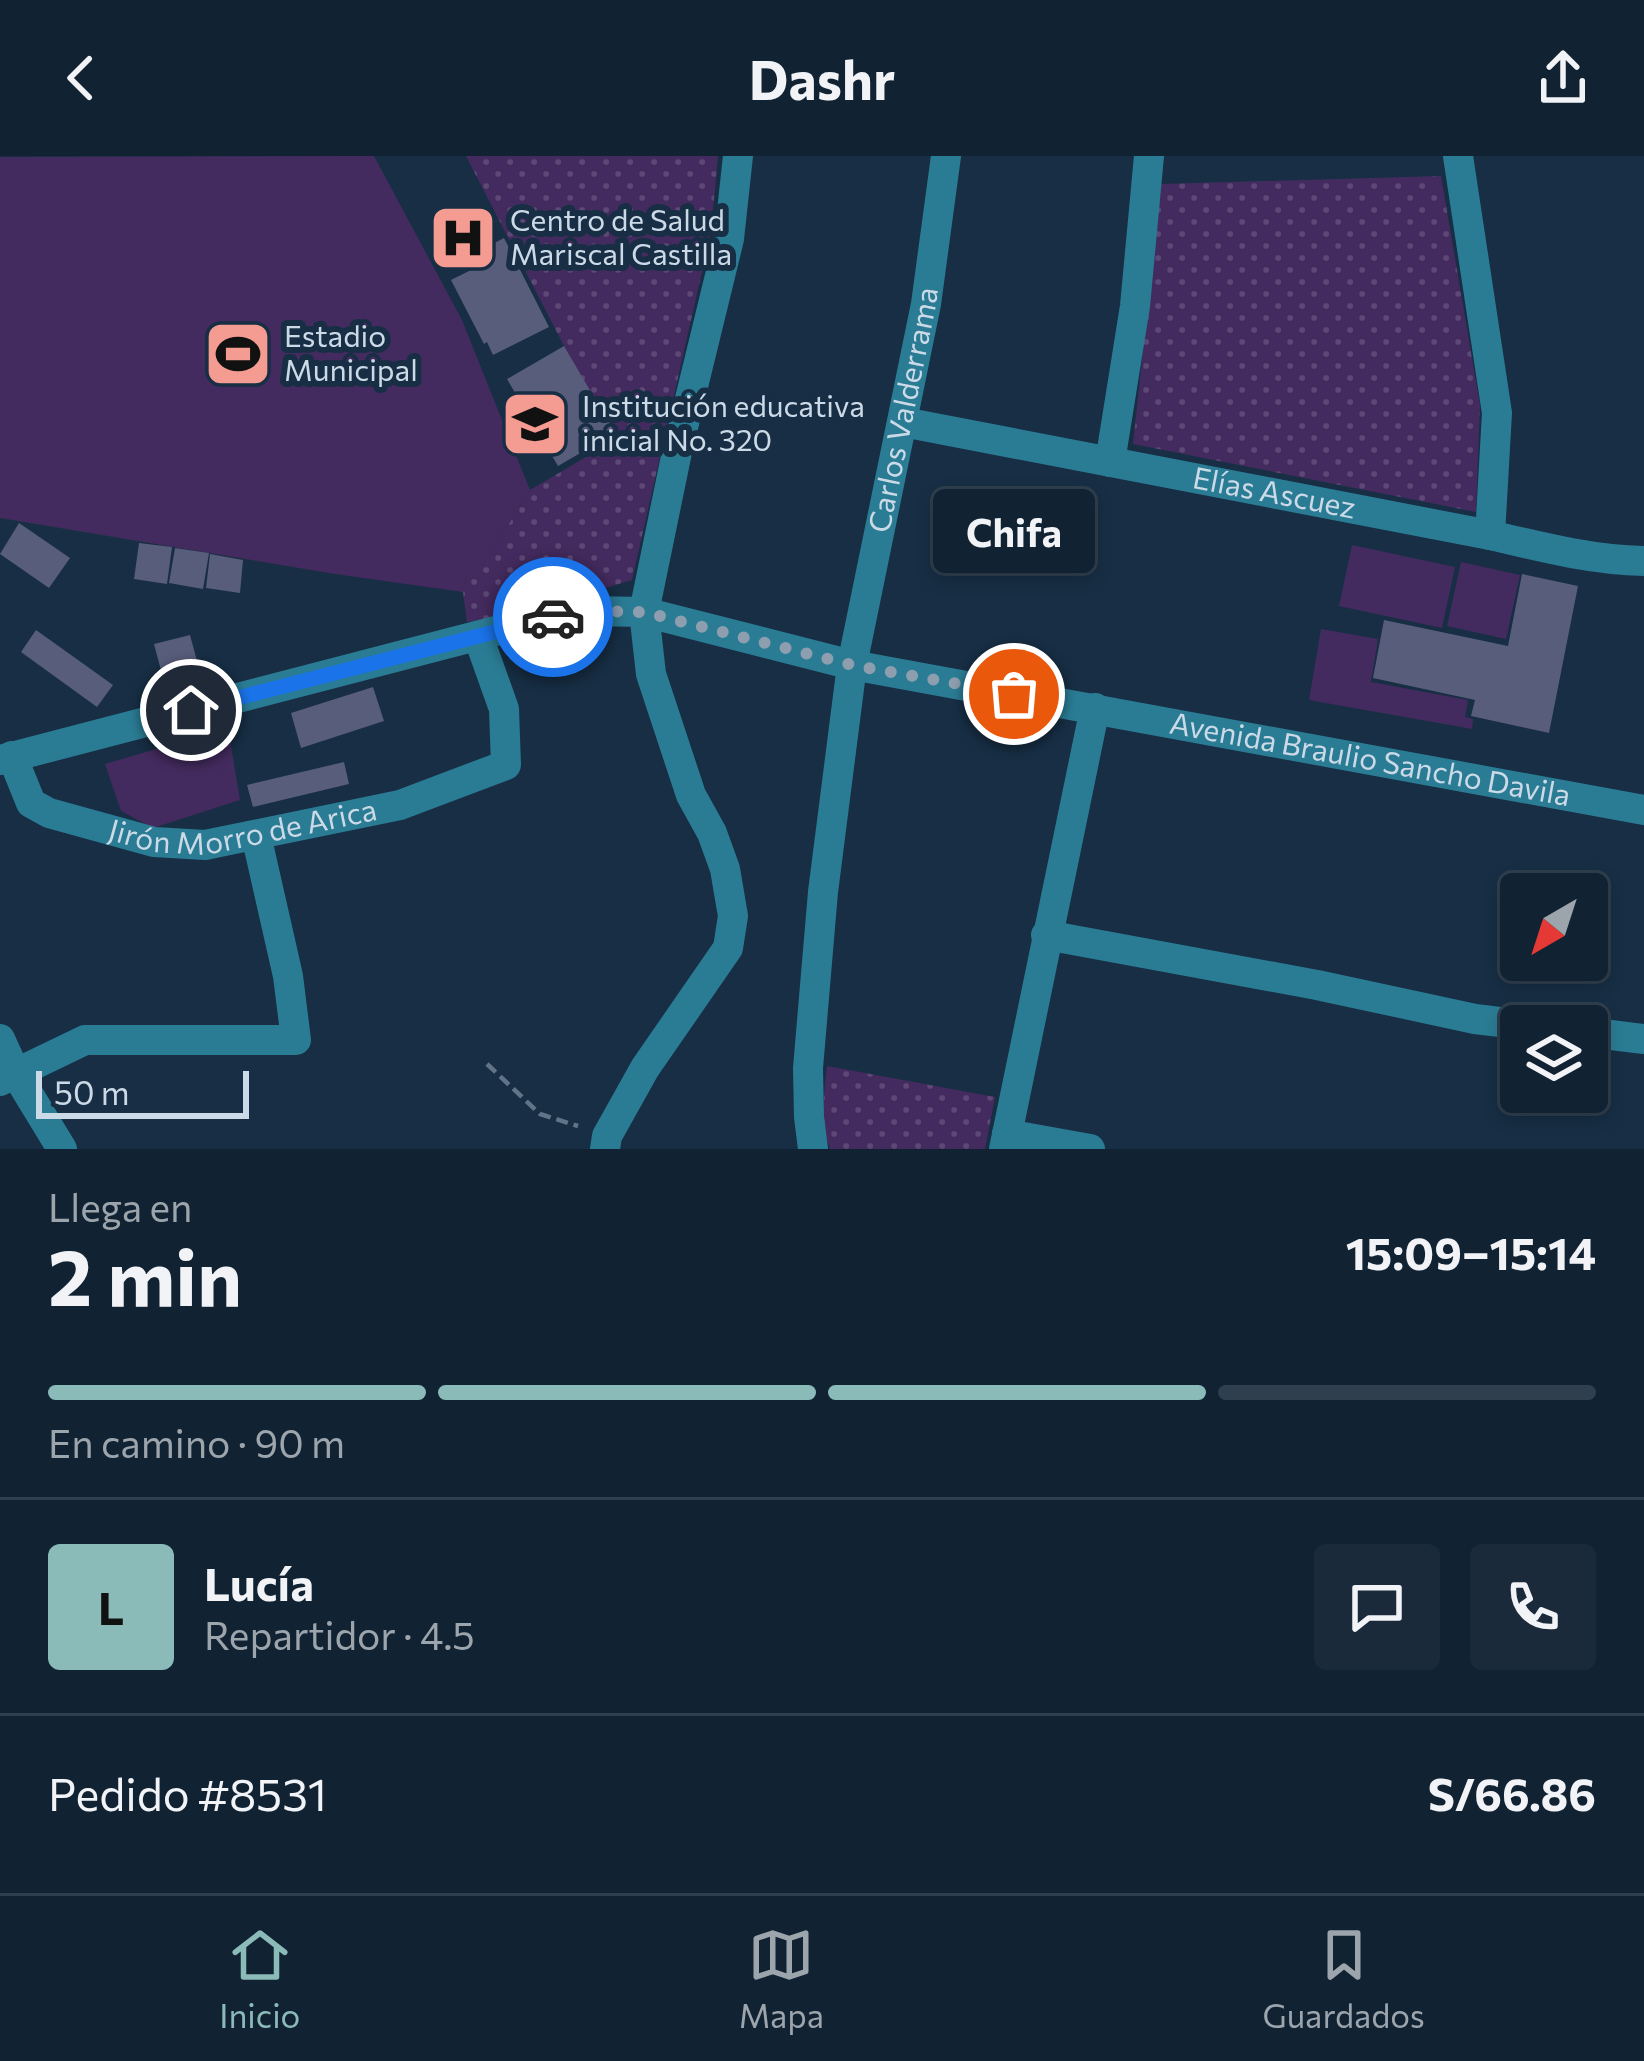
<!DOCTYPE html>
<html lang="es">
<head>
<meta charset="utf-8">
<style>
  body { margin:0; font-family:Commissioner,sans-serif; background:#1a2a3b; color:#f1f3f6; height:100vh; display:flex; flex-direction:column; font-size:45px; white-space:nowrap }
  * { box-sizing:border-box; margin:0 }
  p { font-size:39px; color:#9ca4ac }
  .icon { flex:none; width:66px; height:66px; fill:none; stroke:currentColor; stroke-width:2; stroke-linecap:round; stroke-linejoin:round }
  .map { position:relative; height:993px; overflow:hidden }
  .sheet { display:flex; flex-direction:column; background:#123; flex:1 }
  .sheet>* { flex:none }
  .needle { width:78px; rotate:219deg }
  .controls { position:absolute; left:1500px; top:717px; display:grid; gap:24px }
  .controls a { display:grid; place-items:center; width:108px; height:108px; border-radius:12px; background:#123; box-shadow:0 6px 18px #0003,0 0 0 3px #303f4e; font-size:60px }
  .scale { position:absolute; left:36px; bottom:30px; width:213px; box-sizing:border-box; padding-left:12px; border:6px solid #ccdae8; border-top:0; font-size:33px; line-height:42px; white-space:nowrap; color:#ccdae8; -webkit-text-stroke:9px #172e44; paint-order:stroke }
  .pin { position:absolute; display:grid; place-items:center; width:102px; height:102px; color:#fff; margin:-51px; border:6px solid #fff; border-radius:50%; box-shadow:0 3px 12px #0007 }
  .courier { position:absolute; display:grid; place-items:center; width:120px; height:120px; margin:-60px; border:9px solid #1a73e8; border-radius:50%; background:#fff; color:#222; box-shadow:0 3px 15px #0007 }
  .bubble { position:absolute; height:84px; border-radius:12px; background:#123; box-shadow:0 6px 18px #0003,0 0 0 3px #303f4e; font-size:39px; font-weight:700; line-height:84px; text-align:center }
  .head em { font-style:normal; font-weight:700 }
  .head div { display:flex; flex-direction:column-reverse }
  .head { display:flex; align-items:center; justify-content:space-between; height:204px; padding:0 48px }
  h1 { font-size:78px; font-weight:700; line-height:90px }
  .bar { display:grid; grid-template-columns:repeat(4,1fr); gap:18px 12px; align-content:center; height:144px; padding:0 48px }
  .bar i { height:15px; border-radius:9px; background:#303f4e }
  .bar .selected { background:#8bbbb9 }
  .bar p { grid-column:span 4 }
  .line { display:flex; align-items:center; gap:30px; padding:0 48px; border-top:3px solid #303f4e }
  .line div { flex:1 }
  .round { display:grid; place-items:center; flex:none; width:126px; height:126px; border-radius:12px; background:#1a2a3b }
  header { display:flex; justify-content:space-between; align-items:center; height:156px; padding:0 48px; background:#123; font-size:54px; font-weight:700 }
  .dock { display:flex; justify-content:space-around; align-items:center; height:168px; border-top:3px solid #303f4e; background:#123; font-size:33px; color:#9ca4ac }
  .dock a { display:grid; justify-items:center; gap:6px }
  .dock .selected { color:#8bbbb9 }
  .map>svg:first-child { display:block }
</style>
</head>
<body>
<header><svg class="icon" aria-label="back" viewBox="0 0 24 24"><path d="M15 5l-7 7 7 7"/></svg>Dashr<svg class="icon" aria-label="share" viewBox="0 0 24 24"><path d="M12 15V3M7 8l5-5 5 5M5 13v7h14v-7"/></svg></header>
<div class="map">
<svg width="1644" height="993" viewBox="0 0 1644 993">
  <defs>
    <pattern id="park-dots" width="8" height="8" patternUnits="userSpaceOnUse" patternTransform="scale(3)"><rect width="8" height="8" fill="#442b5f"/><path d="M2 2h.1M6 6h.1" fill="none" stroke="#5e4976" stroke-width="1.8" stroke-linecap="round"/></pattern>
  </defs>
  <rect width="100%" height="100%" fill="#172e44"/>
  <g fill="#442b5f">
    <path d="M374 0 462 164 530 334 484 408 467 414 463 436 335 418 0 362V1Z"/>
    <path d="M1352 389 1455 411 1442 472 1339 450Z"/>
    <path d="M1461 406 1520 419 1506 483 1447 470Z"/>
    <path d="M1321 473 1378 483 1371 526 1468 544 1465 561 1473 563 1472 573 1309 544Z"/>
    <path d="M228 572 240 644 153 672 121 655 105 608Z"/>
  </g>
  <g fill="url(#park-dots)">
    <path d="M466 0H718L711 76 632 424 522 457 467 466 463 436 467 413 484 408 530 334 613 285Z"/>
    <path d="M1441 20 1480 249 1476 356 1133 288 1161 28Z"/>
    <path d="M827 910 995 941 985 993H830C820 966 824 938 827 910Z"/>
  </g>
  <g fill="#585d7b">
    <path d="M504 82 549 171 493 199 487 186 484 188 451 124 477 111 471 99Z"/>
    <path d="M564 190 615 277 558 310 507 223Z"/>
    <path d="M19 367 70 402 49 432 0 398Z"/>
    <path d="M139 387 172 391 167 428 134 423Z"/>
    <path d="M175 392 209 397 203 433 169 427Z"/>
    <path d="M210 398 243 404 240 437 206 432Z"/>
    <path d="M1522 418 1578 430 1549 577 1471 560 1475 544 1373 522 1384 464 1508 490Z"/>
    <path d="M36 474 113 529 97 551 21 496Z"/>
    <path d="M190 479 200 516 164 526 154 488Z"/>
    <path d="M373 531 384 565 301 592 291 557Z"/>
    <path d="M344 606 349 628 253 651 247 629Z"/>
  </g>
  <g fill="none" stroke-linecap="round" stroke-linejoin="round">
    <path stroke="#617487" stroke-width="4.5" stroke-dasharray="12 6" stroke-linecap="butt" d="M487 908 540 958 578 970"/>
    <g stroke="#2a7c94" stroke-width="30">
      <path d="M1458 0 1497 257 1490 379"/>
      <path id="s1" d="M903 266 1490 379C1541 391 1592 404 1644 405"/>
      <path d="M1110 306 1135 150 1149 0"/>
      <path id="s2" d="M12 600 31 647 49 657 154 686 205 689 400 649 506 609 504 553 478 480"/>
      <path id="s3" d="M0 604 507 472 587 455 644 456 852 509 1644 654"/>
      <path d="M1046 779 1317 829 1475 863 1533 870"/>
      <path d="M1587 876 1644 883"/>
      <path d="M0 883 15 916 62 993"/>
      <path d="M0 925 85 884H296L288 820 256 679"/>
      <path d="M1007 978 1090 993"/>
      <path d="M605 993 607 980 645 912 728 792 733 760 725 713 712 677 691 639 651 518 644 456 677 296 729 83 738 0"/>
      <path id="s4" d="M813 993 809 961 808 912 823 736 852 509 926 148 946 0"/>
      <path d="M1004 993 1095 552"/>
    </g>
  </g>
  <g fill="none" stroke-linecap="round" stroke-linejoin="round">
    <path stroke="#8d9eaf" stroke-width="12" stroke-dasharray="0 21.6" d="M553 461 587 455 644 456 852 509 1014 538"/>
    <path stroke="#1a73e8" stroke-width="15" d="M191 554 553 461"/>
  </g>
  <defs>
    <g id="hospital-square" transform="scale(3.45)"><rect x="-9" y="-9" width="18" height="18" rx="4" fill="#f59c92" stroke="#172e44"/><path d="M-5-5h3v3.5h4V-5h3V5h-3V1.5h-4V5h-3Z" fill="#111"/></g>
    <g id="stadium-square" transform="scale(3.45)"><rect x="-9" y="-9" width="18" height="18" rx="4" fill="#f59c92" stroke="#172e44"/><path d="M0-5a6.5 5 0 1 0 0 10a6.5 5 0 1 0 0-10ZM-3.5-1.8h7v3.6h-7Z" fill="#111"/></g>
    <g id="school-square" transform="scale(3.45)"><rect x="-9" y="-9" width="18" height="18" rx="4" fill="#f59c92" stroke="#172e44"/><path d="M0-5L7-2L0 1L-7-2ZM-4 1L0 2.5L4 1V4Q0 6-4 4Z" fill="#111"/></g>
  </defs>
  <g fill-rule="evenodd">
    <use href="#hospital-square" x="463" y="82"/>
    <use href="#stadium-square" x="238" y="198"/>
    <use href="#school-square" x="535" y="268"/>
  </g>
  <g text-anchor="middle" stroke-width="12" stroke-linejoin="round" paint-order="stroke">
    <g font-size="30" fill="#ccdae8" stroke="#172e44" text-anchor="start">
      <text x="510" y="75">Centro de Salud<tspan x="510" dy="34">Mariscal Castilla</tspan></text>
      <text x="284" y="191">Estadio<tspan x="284" dy="34">Municipal</tspan></text>
      <text x="582" y="261">Institución educativa<tspan x="582" dy="34">inicial No. 320</tspan></text>
    </g>
    <g font-size="30" fill="#ccdae8" stroke="#172e44">
      <text dy="10" stroke="none"><textPath href="#s4" startOffset="747">Carlos Valderrama</textPath></text>
      <text dy="10" stroke="none"><textPath href="#s1" startOffset="378">Elías Ascuez</textPath></text>
      <text dy="10" stroke="none"><textPath href="#s3" startOffset="1404">Avenida Braulio Sancho Davila</textPath></text>
      <text dy="10" stroke="none"><textPath href="#s2" startOffset="270">Jirón Morro de Arica</textPath></text>
    </g>
  </g>
</svg>
<div class="controls">
<a><svg class="needle" viewBox="-14 -14 28 28"><path d="M0-13l5 13h-10z" fill="#e53935"/><path d="M0 13l5-13h-10z" fill="#9ca4ac"/></svg></a>
<a><svg class="icon" aria-label="layers" viewBox="0 0 24 24"><path d="M12 4l9 5-9 5-9-5zM3 14l9 5 9-5"/></svg></a>
</div>
<div class="scale">50 m</div>
<div class="pin" style="left:1014px;top:538px;background:#ea580c"><svg class="icon" aria-label="bag" viewBox="0 0 24 24"><path d="M5 8h14l-1 12H6zM9 8a3 3 0 0 1 6 0"/></svg></div>
<div class="pin" style="left:191px;top:554px;background:#1f2937"><svg class="icon" aria-label="home" viewBox="0 0 24 24"><path d="M3 11l9-7 9 7M6 9v11h12V9"/></svg></div>
<div class="courier" style="left:553px;top:461px"><svg class="icon" aria-label="car" viewBox="0 0 24 24"><path d="M5 17H2v-5l4-1 3-4h7l3 4 3 1v5h-3M9 17h6M6 11h13"/><circle cx="7" cy="17" r="2"/><circle cx="17" cy="17" r="2"/></svg></div>
<div class="bubble" style="left:933px;top:333px;width:162px">Chifa</div>
</div>
<section class="sheet">
<div class="head"><div><h1>2 min</h1><p>Llega en</p></div><em>15:09–15:14</em></div>
<div class="bar"><i class="selected"></i><i class="selected"></i><i class="selected"></i><i></i><p>En camino · 90 m</p></div>
<div class="line" style="height:216px"><b class="round" style="background:#8bbbb9;color:#111">L</b><div><b>Lucía</b><p>Repartidor · 4.5</p></div><a class="round"><svg class="icon" aria-label="chat" viewBox="0 0 24 24"><path d="M4 5h16v11H9l-5 4z"/></svg></a><a class="round"><svg class="icon" aria-label="phone" viewBox="0 0 24 24"><path d="M5 4h4l2 5-3 2q2 4 5 5l2-3 5 2v4C11 20 4 13 5 4z"/></svg></a></div>
<div class="line" style="height:156px"><div>Pedido #8531</div><b>S/66.86</b></div>
</section>
<nav class="dock">
<a class="selected"><svg class="icon" aria-label="home" viewBox="0 0 24 24"><path d="M3 11l9-7 9 7M6 9v11h12V9"/></svg>Inicio</a>
<a><svg class="icon" aria-label="map" viewBox="0 0 24 24"><path d="M3 6l6-2 6 2 6-2v14l-6 2-6-2-6 2zM9 4v14M15 6v14"/></svg>Mapa</a>
<a><svg class="icon" aria-label="saved" viewBox="0 0 24 24"><path d="M7 4h10v16l-5-4-5 4z"/></svg>Guardados</a>
</nav>
</body>
</html>
